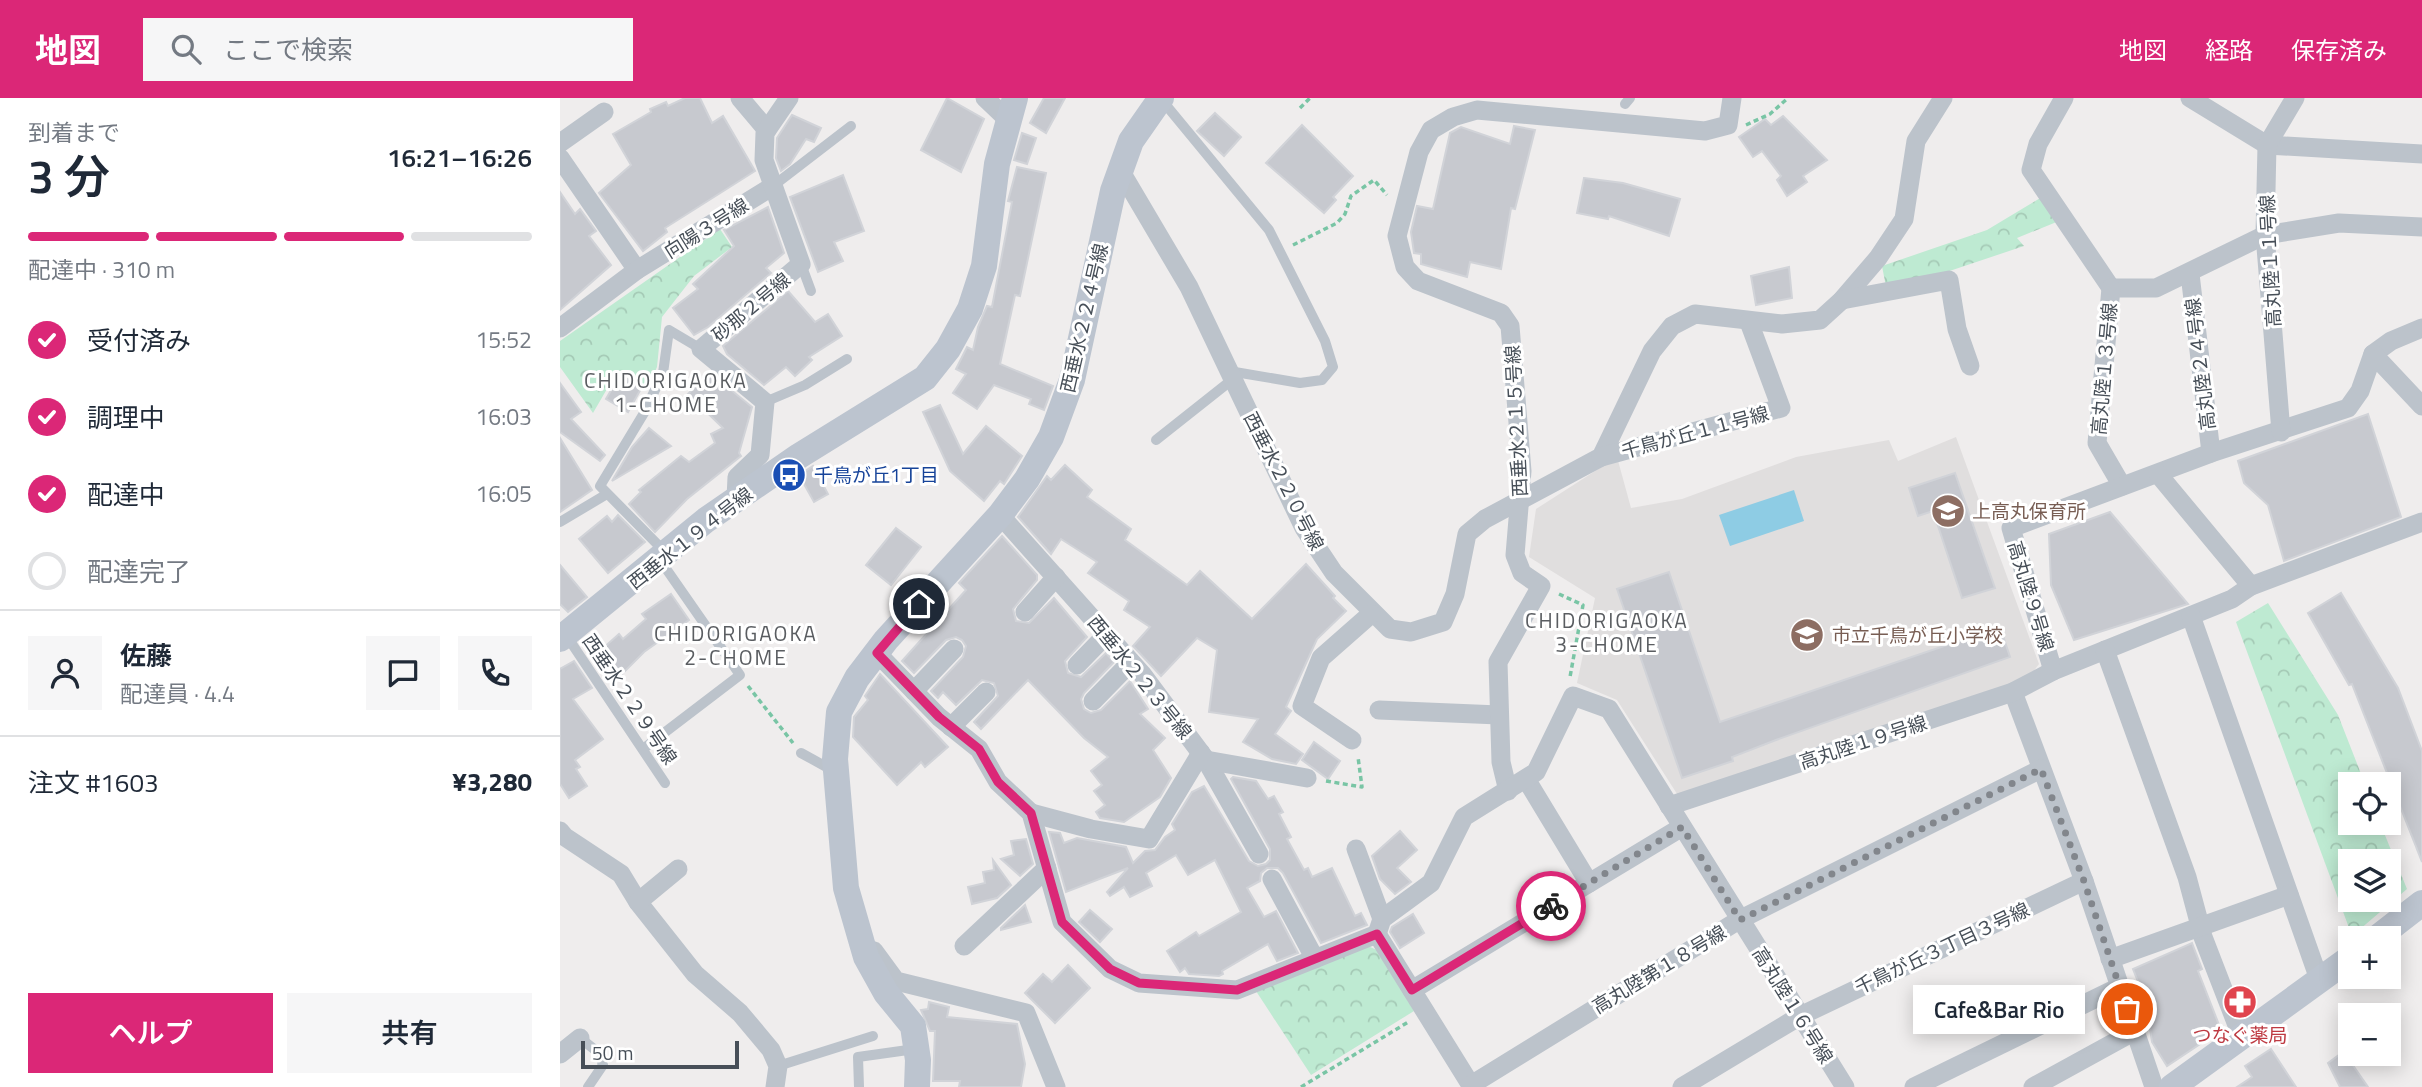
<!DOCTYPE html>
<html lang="ja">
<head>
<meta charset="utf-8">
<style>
  body { margin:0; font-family:"Titillium Web","Noto Sans JP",sans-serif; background:#f6f6f7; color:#1f2937; height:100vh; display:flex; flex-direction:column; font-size:26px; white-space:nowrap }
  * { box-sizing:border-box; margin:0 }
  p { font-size:23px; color:#747a83 }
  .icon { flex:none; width:38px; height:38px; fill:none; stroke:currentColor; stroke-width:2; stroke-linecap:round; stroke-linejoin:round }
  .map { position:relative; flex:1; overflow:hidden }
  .side { display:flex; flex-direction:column; background:#fff; width:560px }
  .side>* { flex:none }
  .tools { position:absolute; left:1778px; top:674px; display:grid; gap:14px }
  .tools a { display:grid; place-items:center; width:63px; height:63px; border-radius:0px; background:#fff; box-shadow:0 4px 18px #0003; font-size:35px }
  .scale { position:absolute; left:21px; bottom:18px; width:158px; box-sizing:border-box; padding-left:7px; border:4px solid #474f58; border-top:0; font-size:19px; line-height:24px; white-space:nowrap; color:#474f58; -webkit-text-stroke:5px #fff; paint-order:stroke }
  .pin { position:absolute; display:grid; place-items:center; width:60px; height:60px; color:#fff; margin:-30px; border:4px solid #fff; border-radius:50%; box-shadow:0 2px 7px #0007 }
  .courier { position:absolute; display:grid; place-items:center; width:70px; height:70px; margin:-35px; border:5px solid #db2777; border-radius:50%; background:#fff; color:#222; box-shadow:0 2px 9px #0007 }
  .bubble { position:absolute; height:49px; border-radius:0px; background:#fff; box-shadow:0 4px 18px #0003; font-size:23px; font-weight:600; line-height:49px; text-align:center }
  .headline em { font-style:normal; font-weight:600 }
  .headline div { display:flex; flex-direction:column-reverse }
  .headline { display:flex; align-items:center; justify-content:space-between; height:119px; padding:0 28px }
  h1 { font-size:46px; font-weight:600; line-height:52px }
  .bar { display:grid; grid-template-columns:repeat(4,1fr); gap:10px 7px; align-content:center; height:84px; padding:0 28px }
  .bar i { height:9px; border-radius:5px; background:#e0e1e3 }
  .bar .on { background:#db2777 }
  .bar p { grid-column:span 4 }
  .line { display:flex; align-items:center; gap:18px; padding:0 28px; border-top:2px solid #e0e1e3 }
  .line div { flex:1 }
  .round { display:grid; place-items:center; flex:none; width:74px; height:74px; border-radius:0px; background:#f6f6f7 }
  ol { padding:0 28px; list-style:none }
  li { display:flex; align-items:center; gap:21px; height:77px }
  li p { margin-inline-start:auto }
  li .icon { padding:7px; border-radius:50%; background:#db2777; color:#fff; stroke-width:4 }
  li:last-child { color:#747a83 }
  li i { width:38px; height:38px; border:4px solid #e0e1e3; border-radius:50% }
  .button { display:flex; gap:14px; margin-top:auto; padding:14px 28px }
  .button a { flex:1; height:80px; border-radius:0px; background:#db2777; color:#fff; font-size:28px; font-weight:600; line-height:80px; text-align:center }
  .button a+a { background:#f6f6f7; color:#1f2937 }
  header { display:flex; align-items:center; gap:42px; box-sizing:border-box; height:98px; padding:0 35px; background:#db2777; color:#fff }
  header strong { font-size:33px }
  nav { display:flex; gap:38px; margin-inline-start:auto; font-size:24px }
  .search { width:490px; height:63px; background:#f6f6f7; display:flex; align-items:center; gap:18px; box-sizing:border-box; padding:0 24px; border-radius:0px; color:#747a83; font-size:26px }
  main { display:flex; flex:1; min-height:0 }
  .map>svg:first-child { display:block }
</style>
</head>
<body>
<header>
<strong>地図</strong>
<div class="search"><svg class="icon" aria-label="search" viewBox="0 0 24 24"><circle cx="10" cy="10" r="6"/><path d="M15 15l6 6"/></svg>ここで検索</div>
<nav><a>地図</a><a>経路</a><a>保存済み</a></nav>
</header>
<main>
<section class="side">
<div class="headline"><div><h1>3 分</h1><p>到着まで</p></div><em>16:21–16:26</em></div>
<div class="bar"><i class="on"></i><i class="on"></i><i class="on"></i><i></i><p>配達中 · 310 m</p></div>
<ol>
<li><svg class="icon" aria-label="check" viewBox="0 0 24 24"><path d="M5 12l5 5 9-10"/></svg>受付済み<p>15:52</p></li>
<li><svg class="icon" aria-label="check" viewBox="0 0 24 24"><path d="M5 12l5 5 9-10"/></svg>調理中<p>16:03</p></li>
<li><svg class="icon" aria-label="check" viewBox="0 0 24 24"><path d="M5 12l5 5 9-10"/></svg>配達中<p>16:05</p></li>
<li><i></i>配達完了</li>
</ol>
<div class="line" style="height:126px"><a class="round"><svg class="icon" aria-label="person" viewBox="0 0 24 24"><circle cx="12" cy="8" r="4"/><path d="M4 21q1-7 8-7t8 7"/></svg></a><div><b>佐藤</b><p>配達員 · 4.4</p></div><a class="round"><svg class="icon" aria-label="chat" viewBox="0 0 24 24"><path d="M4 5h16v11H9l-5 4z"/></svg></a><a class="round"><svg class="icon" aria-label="phone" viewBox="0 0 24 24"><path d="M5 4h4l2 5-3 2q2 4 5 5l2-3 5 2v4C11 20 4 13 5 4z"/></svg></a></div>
<div class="line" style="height:91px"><div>注文 #1603</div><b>¥3,280</b></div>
<div class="button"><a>ヘルプ</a><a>共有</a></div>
</section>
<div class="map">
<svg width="1862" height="989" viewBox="0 0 1862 989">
  <defs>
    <pattern id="park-crowns" width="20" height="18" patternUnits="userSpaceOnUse" patternTransform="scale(1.75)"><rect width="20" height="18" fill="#beead2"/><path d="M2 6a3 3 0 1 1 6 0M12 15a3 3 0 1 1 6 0" fill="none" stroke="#a5cab6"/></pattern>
  </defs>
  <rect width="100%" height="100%" fill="#efeded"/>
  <path fill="#e0dede" d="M1396 339 1479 566 1473 574 1450 586 1119 699 1057 602 1017 585 1035 500 969 459 976 411 1057 359 1071 410 1122 401 1236 359 1329 342 1338 363Z"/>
  <g fill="url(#park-crowns)" fill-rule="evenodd">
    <path d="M1482 99 1499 123 1457 140 1464 148 1327 194 1322 168 1427 132Z"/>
    <path d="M160 131 172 149 134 178 102 219 97 269 88 289 58 272 33 315 0 269V243Z"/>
    <path d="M1708 505 1778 617 1805 686H1790V724L1820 725 1847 791 1792 838 1676 524ZM1829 763V802H1790V763Z"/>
    <path d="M808 848 819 853 854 913 751 977 694 890Z"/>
  </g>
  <path fill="#8ecce4" d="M1234 392 1244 423 1170 448 1159 417Z"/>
  <g fill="#c7c9cf" stroke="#d1d3d8" stroke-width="2">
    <path d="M125 0H140L152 25 163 18 195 73 105 130 107 134 83 153 39 95 71 67 53 36 91 14 90 11 106 4 108 8Z"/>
    <path d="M387 0 424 21 401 74 361 52Z"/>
    <path d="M484 0H505L486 35 470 25Z"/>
    <path d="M655 15 681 39 664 58 637 33Z"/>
    <path d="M232 17 261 30 254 44 246 41 230 66 221 73 216 60 217 40Z"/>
    <path d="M1223 18 1267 62 1243 78 1247 84 1227 98 1217 82 1221 78 1202 53 1193 59 1179 39 1205 21 1211 27Z"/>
    <path d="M742 27 793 78 773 99 776 102 764 115 706 65Z"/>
    <path d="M954 28 975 32 955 111 951 110 941 171 910 164 907 179 861 166V156L854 155 851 134 857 108 873 111 890 35 901 29 950 46Z"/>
    <path d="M462 35 476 40 467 66 454 62Z"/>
    <path d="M457 69 486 75 460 198 455 197 440 266 493 288 484 312 469 306 471 301 434 287 417 311 393 295 406 276 396 271 407 249 413 252 418 229 427 208 432 209 452 104 448 103Z"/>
    <path d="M283 77 304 133 274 144 283 163 258 174 230 99Z"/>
    <path d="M1024 80 1063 85 1120 101 1109 138 1049 118 1048 121 1017 115Z"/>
    <path d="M0 94 15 116 20 111 36 133 29 138 51 167 0 212Z"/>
    <path d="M208 109 224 155 206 170 211 175 148 229 134 237 113 210 138 191 133 186 174 148 164 132Z"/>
    <path d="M1229 169 1232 200 1196 207 1191 178Z"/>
    <path d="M228 193 255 224 268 216 282 238 249 259 252 262 235 278 226 269 204 287 167 256 163 248Z"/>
    <path d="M149 274 192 309 179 355 181 358 127 401 95 434 69 406 81 394 79 392 121 358 129 364 155 345 151 336 163 330 128 296Z"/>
    <path d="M60 277 82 289 68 314 46 301Z"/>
    <path d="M0 285 21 314 11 321 45 357 40 363 0 334Z"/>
    <path d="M380 307 403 356 426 328 462 358 444 386 440 383 424 403 390 373 363 314Z"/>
    <path d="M1808 316 1841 419 1724 463 1708 407 1684 385 1678 363Z"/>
    <path d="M89 330 111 348 52 383 72 349Z"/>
    <path d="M0 340 32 392 0 414Z"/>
    <path d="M505 367 532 392 527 399 571 431 565 442 627 487 640 473 692 521 746 466 775 498 773 500 786 513 757 541 726 609 731 613 715 636 743 656 736 666 712 661 683 644 698 621 649 614 657 552 637 540 601 578 573 548 590 529 564 512 569 503 528 475 537 464 501 441 491 456 458 419 487 378 491 382Z"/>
    <path d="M253 368 268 396 254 404 239 377Z"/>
    <path d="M1395 375 1435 490 1402 500 1373 413 1358 418 1349 390Z"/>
    <path d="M1550 414 1628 506 1514 542 1491 487 1489 436Z"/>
    <path d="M58 417 85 444 48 475 19 441 47 418 52 424Z"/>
    <path d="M336 430 361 449 331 487 306 467Z"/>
    <path d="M442 438 477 477V482L453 511 456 523 469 525 494 500 527 539 505 563 508 575 521 579 546 555 554 564 524 595 521 601 524 611 531 615 541 612 570 583 588 611 580 616 605 640 593 652 611 680 600 699 564 724 540 720 536 714 545 707 534 693 542 687 531 673 548 659 524 640 468 582 421 631 414 624 438 598 434 585 422 582 396 607 383 594 378 600 371 593 403 559 406 548 402 542 396 539 386 542 354 575 342 563 406 492 399 485Z"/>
    <path d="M0 467 27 499 8 514 0 506Z"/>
    <path d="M1109 474 1160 624 1440 529 1450 559 1216 642 1172 659 1173 663 1122 680 1057 491Z"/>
    <path d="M1781 495 1838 590 1862 653V764L1792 586 1789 587 1748 515Z"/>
    <path d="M111 496 129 522 84 554 62 576 41 552 59 536 63 541 86 521 82 516Z"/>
    <path d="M14 563 32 590 13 601 43 641 15 662 20 669 16 671 27 688 9 700 0 686V571Z"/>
    <path d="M320 576 388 649 365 669 361 664 337 687 293 639 294 619 308 602 305 598Z"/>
    <path d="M754 644 780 663 768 681 742 662Z"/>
    <path d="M673 679 696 683 708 701 714 698 723 714 719 716 731 739 727 741 744 772 748 770 752 779 772 770 795 818 801 815 807 827 761 845 723 775 718 770H707L701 775 700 783 687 790 704 819 716 813 738 855 717 863 708 846 662 873 663 876 659 878 629 876 625 870 620 874 607 853 636 834 639 838 681 814 655 762 628 777 616 757 586 775 592 788 570 799 564 789 550 798 547 794 568 770 506 794 489 734 500 735 504 745 517 740 566 749 573 765 585 753 595 752 605 739 615 732 612 726 632 694 644 688 689 763 698 768 706 766 710 762V751L671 681Z"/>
    <path d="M840 733 857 752 837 770 851 784 835 796 820 781 812 758Z"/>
    <path d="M466 741 473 766 460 778 441 761 454 757 451 743Z"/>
    <path d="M433 762 451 787 437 800 412 806 408 789 425 785 423 774 434 772Z"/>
    <path d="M465 807 471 824 441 832V830Z"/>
    <path d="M530 812 552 831 540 844 519 824Z"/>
    <path d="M853 816 864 835 840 850 830 834 832 829Z"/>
    <path d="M1632 845 1642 871 1638 873 1661 932 1607 968 1592 944 1586 904 1573 871Z"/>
    <path d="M508 867 530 890 495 925 465 895 483 876 492 884Z"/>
    <path d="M369 904 389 909 387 919 457 926 465 966 461 989H399L400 983H373L375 933H370L361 912 368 911Z"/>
    <path d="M1711 951 1736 989H1677L1692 979 1685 968Z"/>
    <path d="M1783 954 1790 963 1808 989H1780L1768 965Z"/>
  </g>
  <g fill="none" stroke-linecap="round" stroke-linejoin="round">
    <g stroke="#79c5a5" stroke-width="3.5" stroke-dasharray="5 3.5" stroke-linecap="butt">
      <path d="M740 10 750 0"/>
      <path d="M1186 27 1210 16 1228 0"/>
      <path d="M733 147 777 125 785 116 791 98 814 82 827 97"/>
      <path d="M999 496 1023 507 1010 579"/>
      <path d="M188 588 233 645"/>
      <path d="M766 683 802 689 798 659"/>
      <path d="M741 989 850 923"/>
    </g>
    <g stroke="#bcc3cb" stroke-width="10">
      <path d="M601 1 709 132 765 243 773 269 762 282 740 285 669 273"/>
      <path d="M1065 6 1070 0"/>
      <path d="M213 88 291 28"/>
      <path d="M241 166 251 193"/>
      <path d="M205 304 245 287 287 261"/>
      <path d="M596 342 673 281"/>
      <path d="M0 424 47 396"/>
      <path d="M106 455 40 388 84 315 103 275 109 232 141 251"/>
      <path d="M6 537 105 685"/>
      <path d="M83 651 180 577 100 462"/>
      <path d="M241 655 272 672"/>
      <path d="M20 940 39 955 43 967 28 989"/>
      <path d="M218 968 313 938"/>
      <path d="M299 989 298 959 355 951"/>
    </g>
    <g stroke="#bcc3cb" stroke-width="19">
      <path d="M180 0 207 32"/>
      <path d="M425 0 447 21"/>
      <path d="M1504 0 1478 46 1471 72 1551 190"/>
      <path d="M1630 0 1707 47 1862 56"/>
      <path d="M0 45 44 14"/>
      <path d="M0 60 77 172"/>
      <path d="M560 72 629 189 744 430 774 475 830 531 851 534 883 524 895 496 907 436 925 421 1041 359 1092 253 1112 228 1135 216 1222 226 1260 222 1282 202 1318 160 1344 121 1356 43 1383 0"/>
      <path d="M1630 176 1651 355"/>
      <path d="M1551 190H1596L1705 137 1779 125 1862 129"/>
      <path d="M1551 190 1537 345 1562 388"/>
      <path d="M1282 202 1389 182 1397 231 1410 268"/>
      <path d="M0 230 77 172 213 88"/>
      <path d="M1813 256 1831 243 1862 230"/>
      <path d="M1862 308 1813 256 1800 293 1788 310 1651 355 1451 430 1493 573 1672 501 1691 488 1862 424"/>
      <path d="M1721 334 1705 137 1707 47 1735 0"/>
      <path d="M1041 359 1221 310 1189 224"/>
      <path d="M1598 376 1691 488"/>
      <path d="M176 401 177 379 200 357 205 304 141 251 241 166 204 62 205 35 229 0"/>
      <path d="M440 417 582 576 646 662 699 756"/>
      <path d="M465 514 496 479"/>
      <path d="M1631 518 1760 884"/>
      <path d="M1545 552 1627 779 1643 839 1682 940"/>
      <path d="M317 555 379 619 419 651 438 684 471 715 502 824 550 871 579 885 677 892 817 836"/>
      <path d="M517 567 547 536"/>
      <path d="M354 593 394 551"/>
      <path d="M1453 594 1524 783 1594 989"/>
      <path d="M533 603 571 564"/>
      <path d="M819 612 939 617"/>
      <path d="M391 629 426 594"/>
      <path d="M792 642 742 608 761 560 811 516"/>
      <path d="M646 662 747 680"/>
      <path d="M966 681 1029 785"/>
      <path d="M948 693 941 664 938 564 981 488 962 475 955 457 962 373 950 228 941 215 858 183 845 169 837 138 859 54 871 32 893 19 917 12 1145 33 1168 27 1172 0"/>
      <path d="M1109 708 1453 594 1493 573"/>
      <path d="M471 715 531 731 589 741 641 655"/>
      <path d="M0 733 5 739 61 776 78 804 135 876 180 915 211 952 218 968 215 989"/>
      <path d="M796 751 822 821"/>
      <path d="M712 781 755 861"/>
      <path d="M78 804 118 771"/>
      <path d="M817 836 822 821 871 785 904 719 976 674 1013 598 1049 611 1285 989"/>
      <path d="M817 836 912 989"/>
      <path d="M404 848 487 770"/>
      <path d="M314 853 336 883 466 915 496 989"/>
      <path d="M1550 861 1729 797"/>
      <path d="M852 892 1122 729"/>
      <path d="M0 956 20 940"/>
      <path d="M911 987 1179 822 1481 671"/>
      <path d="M1122 989 1240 918 1524 783"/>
      <path d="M1354 989 1559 889"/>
      <path d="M1473 989 1575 933"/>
    </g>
    <g stroke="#bcc4cf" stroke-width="26">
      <path d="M0 541 146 422 239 358 365 280 388 251 410 211 424 168 437 66 455 0"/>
      <path d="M1817 840 1862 805"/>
      <path d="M357 989 358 962 353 928 326 895 306 859 286 790 275 661 279 614 297 580 326 542 440 417 467 381 491 339 512 282 553 93 571 43 601 0"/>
      <path d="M1612 989 1790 860"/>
    </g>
  </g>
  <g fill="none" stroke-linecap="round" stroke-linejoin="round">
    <path stroke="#82868c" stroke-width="7" stroke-dasharray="0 12.6" d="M991 808 1122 729 1180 822 1481 671 1524 783 1567 911"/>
    <path stroke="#db2777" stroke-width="9" d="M359 506 317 555 379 619 419 651 438 684 471 715 502 824 550 871 579 885 677 892 817 836 852 892 991 808"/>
  </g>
  <defs>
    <g id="bus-disc" transform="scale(1.75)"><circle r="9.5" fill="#1a4fb4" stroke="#fff"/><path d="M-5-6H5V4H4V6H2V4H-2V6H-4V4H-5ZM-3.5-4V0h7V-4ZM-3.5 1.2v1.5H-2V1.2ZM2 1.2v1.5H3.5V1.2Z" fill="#fff"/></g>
    <g id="school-disc" transform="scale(1.75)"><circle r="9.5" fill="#8d6e63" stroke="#fff"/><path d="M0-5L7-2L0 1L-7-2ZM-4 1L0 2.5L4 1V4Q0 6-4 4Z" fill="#fff"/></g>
    <g id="pharmacy-disc" transform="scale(1.75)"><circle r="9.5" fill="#e0444e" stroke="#fff"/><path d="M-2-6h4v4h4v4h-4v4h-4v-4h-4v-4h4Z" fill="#fff"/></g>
  </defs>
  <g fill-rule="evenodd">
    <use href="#bus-disc" x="229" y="377"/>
    <use href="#school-disc" x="1388" y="413"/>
    <use href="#school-disc" x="1247" y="537"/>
    <use href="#pharmacy-disc" x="1680" y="904"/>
  </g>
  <g text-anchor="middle" stroke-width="6" stroke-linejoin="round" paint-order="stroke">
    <g font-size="19" fill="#474f58" stroke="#fff">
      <text transform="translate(146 130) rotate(-32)" y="7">向陽３号線</text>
      <text transform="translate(1710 163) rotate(-93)" y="7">高丸陸１１号線</text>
      <text transform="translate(191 209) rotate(-40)" y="7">砂那２号線</text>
      <text transform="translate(524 220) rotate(-77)" y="7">西垂水２２４号線</text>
      <text transform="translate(1640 266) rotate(-97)" y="7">高丸陸２４号線</text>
      <text transform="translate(1544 271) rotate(-85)" y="7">高丸陸１３号線</text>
      <text transform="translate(956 323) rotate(-93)" y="7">西垂水２１５号線</text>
      <text transform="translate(1135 334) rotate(-15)" y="7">千鳥が丘１１号線</text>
      <text transform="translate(724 383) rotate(63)" y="7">西垂水２２０号線</text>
      <text transform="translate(130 440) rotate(-38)" y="7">西垂水１９４号線</text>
      <text transform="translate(1471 498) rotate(73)" y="7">高丸陸９号線</text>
      <text transform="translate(580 579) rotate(51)" y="7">西垂水２２３号線</text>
      <text transform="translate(70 601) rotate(56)" y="7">西垂水２２９号線</text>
      <text transform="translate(1303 644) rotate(-18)" y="7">高丸陸１９号線</text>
      <text transform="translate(1382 850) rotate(-25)" y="7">千鳥が丘３丁目３号線</text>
      <text transform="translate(1099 871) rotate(-31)" y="7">高丸陸第１８号線</text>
      <text transform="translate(1233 907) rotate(58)" y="7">高丸陸１６号線</text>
    </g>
    <g font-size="19" fill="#164399" stroke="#fff" text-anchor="start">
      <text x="254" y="384">千鳥が丘1丁目</text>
    </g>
    <g font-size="19" fill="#785e54" stroke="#fff" text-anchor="start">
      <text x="1412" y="420">上高丸保育所</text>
      <text x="1272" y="544">市立千鳥が丘小学校</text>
    </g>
    <g font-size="19" fill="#be3a42" stroke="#fff">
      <text x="1680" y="944">つなぐ薬局</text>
    </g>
    <g font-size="21" letter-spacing="2" fill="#5a5d61" stroke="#fff">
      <text x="106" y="290">CHIDORIGAOKA<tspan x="106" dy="24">1-CHOME</tspan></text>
      <text x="1047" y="530">CHIDORIGAOKA<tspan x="1047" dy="24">3-CHOME</tspan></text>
      <text x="176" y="543">CHIDORIGAOKA<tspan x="176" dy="24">2-CHOME</tspan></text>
    </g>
  </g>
</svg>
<div class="tools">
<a><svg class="icon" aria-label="locate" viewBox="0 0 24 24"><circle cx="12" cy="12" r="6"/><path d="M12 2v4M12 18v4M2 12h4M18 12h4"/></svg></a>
<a><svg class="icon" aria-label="layers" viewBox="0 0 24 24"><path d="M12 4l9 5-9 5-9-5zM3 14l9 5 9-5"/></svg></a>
<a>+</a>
<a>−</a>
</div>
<div class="scale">50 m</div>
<div class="pin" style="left:1567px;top:911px;background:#ea580c"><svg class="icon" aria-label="bag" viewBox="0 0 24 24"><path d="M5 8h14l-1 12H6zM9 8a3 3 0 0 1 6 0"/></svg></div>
<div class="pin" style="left:359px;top:506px;background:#1f2937"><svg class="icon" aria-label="home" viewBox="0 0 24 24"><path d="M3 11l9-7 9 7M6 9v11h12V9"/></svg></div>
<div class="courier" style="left:991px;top:808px"><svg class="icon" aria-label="bike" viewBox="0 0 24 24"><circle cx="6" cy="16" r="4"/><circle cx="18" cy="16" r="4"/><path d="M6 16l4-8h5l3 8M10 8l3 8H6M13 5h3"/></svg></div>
<div class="bubble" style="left:1353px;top:887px;width:172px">Cafe&amp;Bar Rio</div>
</div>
</main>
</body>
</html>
